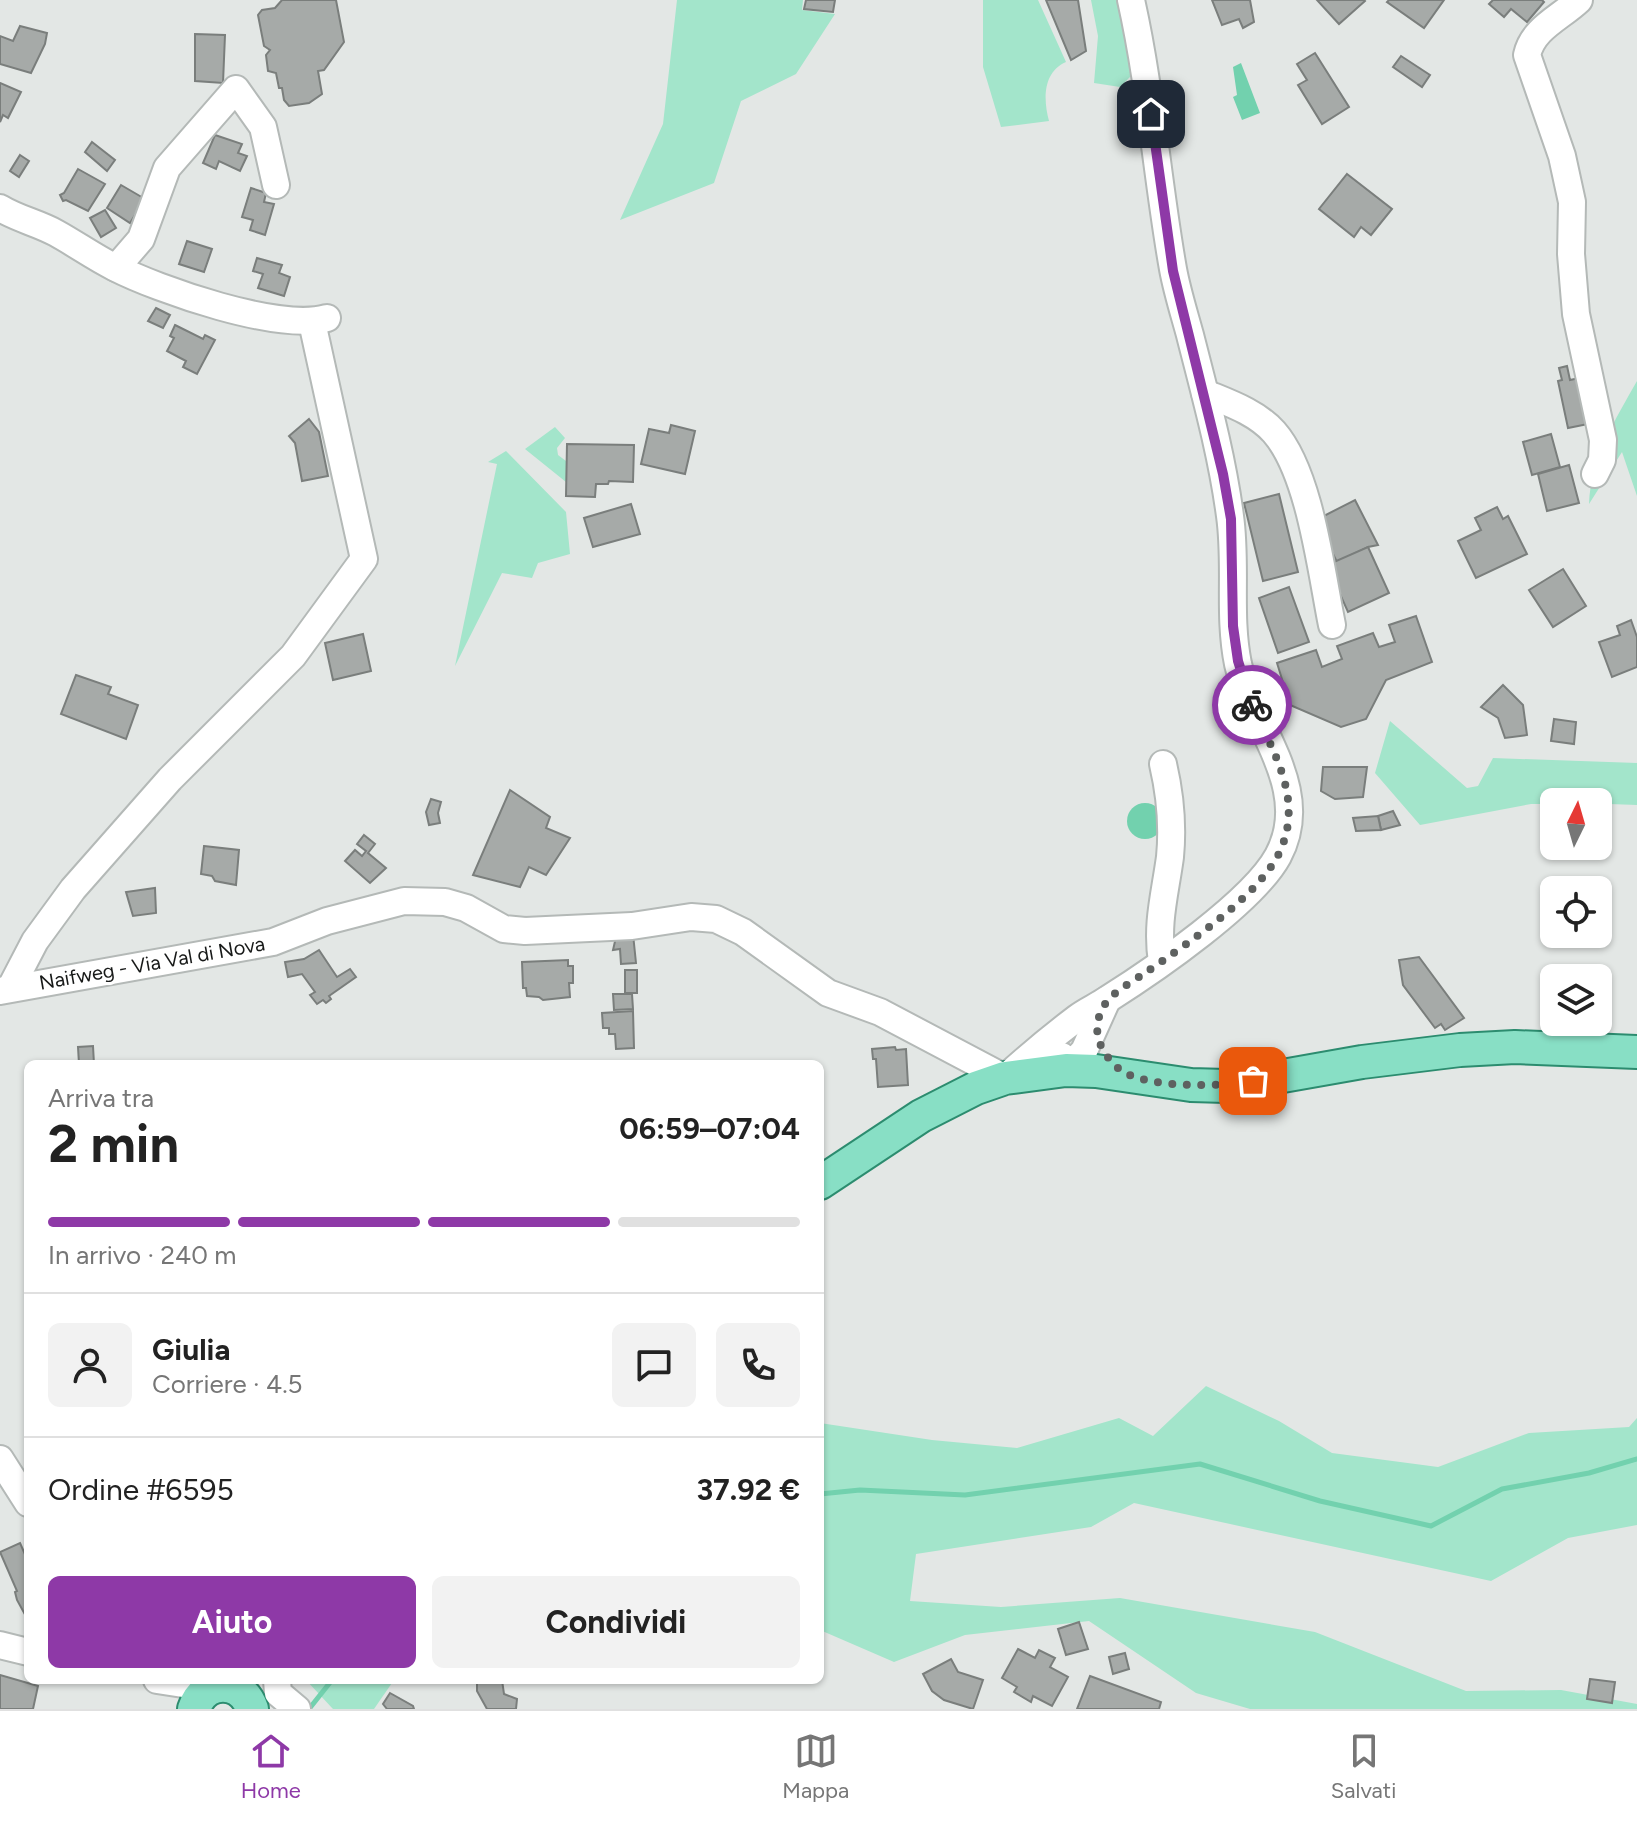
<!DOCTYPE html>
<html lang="it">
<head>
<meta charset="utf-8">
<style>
  body { margin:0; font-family:Figtree,sans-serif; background:#f2f2f2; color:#222; height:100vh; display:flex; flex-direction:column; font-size:30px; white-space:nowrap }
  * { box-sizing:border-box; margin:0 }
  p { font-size:26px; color:#767676 }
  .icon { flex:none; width:44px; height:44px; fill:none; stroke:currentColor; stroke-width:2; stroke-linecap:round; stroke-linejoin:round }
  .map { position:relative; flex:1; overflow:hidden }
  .drawer { position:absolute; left:24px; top:1060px; width:800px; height:624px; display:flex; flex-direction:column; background:#fff; border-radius:12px; box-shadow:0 2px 6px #0004 }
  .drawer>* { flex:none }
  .needle { width:52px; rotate:5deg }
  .fabs { position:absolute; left:1540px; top:788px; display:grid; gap:16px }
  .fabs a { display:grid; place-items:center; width:72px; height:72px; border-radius:12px; background:#fff; box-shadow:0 2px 6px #0004; font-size:40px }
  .pin { position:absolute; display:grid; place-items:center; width:68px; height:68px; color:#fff; margin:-34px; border-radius:16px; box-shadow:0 4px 12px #0006 }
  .courier { position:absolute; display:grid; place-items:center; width:80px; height:80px; margin:-40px; border:6px solid #8e39a7; border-radius:50%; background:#fff; color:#222; box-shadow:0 2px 10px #0007 }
  .overview em { font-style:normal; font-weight:700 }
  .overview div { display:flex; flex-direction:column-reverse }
  .overview { display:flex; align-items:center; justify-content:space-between; height:136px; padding:0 24px }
  h1 { font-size:52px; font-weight:700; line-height:60px }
  .bar { display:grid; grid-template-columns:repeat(4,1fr); gap:12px 8px; align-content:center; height:96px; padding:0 24px }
  .bar i { height:10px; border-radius:6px; background:#e0e0e0 }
  .bar .selected { background:#8e39a7 }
  .bar p { grid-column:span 4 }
  .line { display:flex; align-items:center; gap:20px; padding:0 24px; border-top:2px solid #e0e0e0 }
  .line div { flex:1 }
  .round { display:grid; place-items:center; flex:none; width:84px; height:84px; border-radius:12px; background:#f2f2f2 }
  .button { display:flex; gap:16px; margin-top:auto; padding:16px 24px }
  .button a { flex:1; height:92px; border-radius:12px; background:#8e39a7; color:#fff; font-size:32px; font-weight:700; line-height:92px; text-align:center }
  .button a+a { background:#f2f2f2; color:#222 }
  .menu { display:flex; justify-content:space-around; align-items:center; height:112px; border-top:2px solid #e0e0e0; background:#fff; font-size:22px; color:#767676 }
  .menu a { display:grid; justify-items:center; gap:4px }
  .menu .selected { color:#8e39a7 }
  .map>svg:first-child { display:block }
</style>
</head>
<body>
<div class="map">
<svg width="1637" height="1709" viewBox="0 0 1637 1709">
  <rect width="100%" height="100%" fill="#e3e7e5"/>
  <g fill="#a3e5cb">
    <path d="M677 0H803L802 10 835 14 796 74 741 101 714 183 620 220 663 124Z"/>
    <path d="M983 0H1038L1066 62C1043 72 1043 99 1049 121L1001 127 983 67Z"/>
    <path d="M1091 0H1130L1144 63 1120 87 1094 83 1098 36Z"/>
    <path d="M1637 381V496L1622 452 1589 504C1591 458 1615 420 1637 381Z"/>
    <path d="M555 427 565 438 557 448 558 455 566 461V482L525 449Z"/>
    <path d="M506 451 566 512 570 554 538 563 532 578 502 573 455 666 497 464 488 462Z"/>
    <path d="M1390 721 1467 788 1478 786 1493 758 1637 763V805L1554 802V804H1531L1420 825 1375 773Z"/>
    <path d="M1206 1386 1279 1421 1332 1453 1438 1467 1529 1433 1629 1427 1637 1418V1525L1568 1538 1491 1581 1134 1503 1091 1527 916 1554 910 1601 1001 1607 1120 1598 1315 1632 1466 1691 1561 1690 1637 1704V1709H1250L1196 1693 1089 1621 965 1635 894 1662 820 1630V1423L932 1440 1017 1448 1119 1418 1153 1436Z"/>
    <path d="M306 1680H394L374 1709H333Z"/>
  </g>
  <g fill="#72d1ae">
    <path d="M1241 63 1260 113 1242 120 1233 97 1237 95 1233 67Z"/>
    <circle cx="1145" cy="821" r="18"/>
  </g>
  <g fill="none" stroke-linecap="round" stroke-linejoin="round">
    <g stroke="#72d1ae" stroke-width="5">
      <path d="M820 1494 860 1490 965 1495 1200 1464 1320 1501 1431 1526 1502 1489 1589 1473 1637 1459"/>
      <path d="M309 1709 332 1680"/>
    </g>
  </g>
  <g fill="#a6aaa8" stroke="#7a7e7c" stroke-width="2">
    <path d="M282 0H336L344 42 324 70 318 71 322 94 309 103 289 106 284 100 282 88H279L276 73 268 71 266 55 270 50 264 46 258 15 262 10 275 8Z"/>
    <path d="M806 0H835L833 12 804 9Z"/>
    <path d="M1046 0H1078L1086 51 1071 60Z"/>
    <path d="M1212 0H1250L1254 22 1243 28 1239 19 1222 25Z"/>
    <path d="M1317 0H1364L1365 1 1339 24Z"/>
    <path d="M1389 0H1444L1424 28 1387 2Z"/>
    <path d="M1493 0H1542L1544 2 1527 22 1511 9 1504 17 1489 4Z"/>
    <path d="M20 26 47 33 45 44 31 73 0 64V36L13 41Z"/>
    <path d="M195 34 225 35 223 83 195 81Z"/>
    <path d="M1315 53 1349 107 1322 124 1298 85 1307 80 1297 64Z"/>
    <path d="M1401 56 1430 75 1422 87 1393 67Z"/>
    <path d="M0 83 21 92 8 118 3 115 0 122Z"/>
    <path d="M215 135 242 144 238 153 247 156 240 171 219 161 216 169 203 163Z"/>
    <path d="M92 142 115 160 107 171 85 152Z"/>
    <path d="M20 155 29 161 19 177 10 171Z"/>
    <path d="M78 169 105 184 88 211 66 200 63 201 60 195 64 193Z"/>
    <path d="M1347 174 1392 209 1371 235 1361 227 1354 237 1319 209Z"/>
    <path d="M121 185 145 199 130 223 107 208Z"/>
    <path d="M251 188 266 193 264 202 274 204 265 235 250 230 253 220 242 217Z"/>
    <path d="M105 210 116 228 101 237 90 218Z"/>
    <path d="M187 241 212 249 204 272 179 264Z"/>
    <path d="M257 258 282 265 279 273 290 277 284 296 258 288 263 274 253 271Z"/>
    <path d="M156 308 170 315 163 328 148 321Z"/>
    <path d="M175 325 203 339 205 335 215 340 197 374 183 367 186 361 167 351 174 338 170 336Z"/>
    <path d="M1567 366 1570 380 1584 377 1593 423 1568 428 1558 381 1562 380 1559 368Z"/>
    <path d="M309 419 319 432 328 476 302 481 295 443 289 436Z"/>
    <path d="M671 425 695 431 685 474 641 464 649 429 669 433Z"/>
    <path d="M1551 434 1560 467 1532 475 1523 442Z"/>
    <path d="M567 444 634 445 633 482 609 481 608 484H596L595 497 566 496Z"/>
    <path d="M1569 465 1579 503 1547 511 1538 474Z"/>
    <path d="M1279 494 1298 572 1263 581 1244 503Z"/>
    <path d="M1355 500 1378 545 1368 547 1337 562 1316 520Z"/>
    <path d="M631 504 640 534 593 547 584 518Z"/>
    <path d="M1497 507 1503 519 1508 516 1527 554 1476 578 1458 541 1481 530 1475 518Z"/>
    <path d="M1368 547 1389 593 1348 612 1327 565Z"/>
    <path d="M1563 569 1586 606 1553 627 1529 590Z"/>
    <path d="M1289 587 1309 642 1278 653 1259 598Z"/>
    <path d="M1416 616 1432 662 1386 680 1366 719 1341 727 1290 705 1277 663 1316 650 1322 667 1342 659 1337 646 1373 633 1379 647 1395 642 1389 625Z"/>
    <path d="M1631 620 1637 637V667L1612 677 1599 642 1620 635 1617 626Z"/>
    <path d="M363 634 371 671 333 680 325 643Z"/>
    <path d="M76 675 111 687 108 694 138 705 126 739 61 714Z"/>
    <path d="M1503 685 1523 705 1527 735 1505 738 1498 718 1481 707Z"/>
    <path d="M1554 719 1576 722 1574 744 1551 741Z"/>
    <path d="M1323 767H1367L1363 797 1335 799 1321 791Z"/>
    <path d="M510 790 550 817 546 828 570 838 546 875 529 867 520 887 473 875Z"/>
    <path d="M431 799 441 802 438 813 440 823 429 825 426 812Z"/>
    <path d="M1393 811 1400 825 1381 830 1378 816Z"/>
    <path d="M1378 816 1381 830 1356 831 1353 818Z"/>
    <path d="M364 835 375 844 368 853 386 868 370 883 345 861 355 850 362 856 366 851 357 844Z"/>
    <path d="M204 846 239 850 236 885 215 881 212 876 201 874Z"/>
    <path d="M155 888 156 913 133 916 126 892Z"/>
    <path d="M633 934 636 963 621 964 620 949 613 950 616 937Z"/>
    <path d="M319 950 337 977 350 969 356 977 329 996 331 999 326 1003 323 1000 317 1004 310 995 315 992 302 974 288 977 285 962 304 959Z"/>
    <path d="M1419 957 1464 1018 1445 1030 1441 1024 1435 1028 1403 985 1399 960Z"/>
    <path d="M568 960V966H573V983H569L570 997 543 1000 539 997 527 996 526 988H523L522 962Z"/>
    <rect x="625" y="970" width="12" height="23"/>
    <path d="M613 994H632L633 1009 614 1010Z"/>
    <path d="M633 1011 634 1048 616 1049 615 1034H609V1028H603L602 1013Z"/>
    <path d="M93 1046 94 1064H79L78 1047Z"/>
    <path d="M895 1047 896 1050 906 1049 908 1085 878 1087 876 1059H873L872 1049Z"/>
    <path d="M20 1543 28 1561V1620L17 1600 15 1592 17 1591 0 1552Z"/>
    <path d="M1079 1622 1088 1649 1066 1655 1058 1629Z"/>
    <path d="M1018 1649 1035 1658 1039 1650 1055 1658 1050 1667 1068 1677 1052 1706 1033 1696 1031 1702 1014 1692 1017 1687 1002 1678Z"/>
    <path d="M1125 1653 1129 1669 1113 1674 1109 1657Z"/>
    <path d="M951 1659 958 1672 983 1680 973 1709 944 1700 932 1691 923 1674Z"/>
    <path d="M0 1675 38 1686 33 1709H0Z"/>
    <path d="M1090 1676 1161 1702 1159 1709H1077Z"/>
    <path d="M1590 1679 1615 1682 1612 1703 1587 1699Z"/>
    <path d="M477 1680H502L504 1694 517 1699 516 1709H487L477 1691Z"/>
    <path d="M390 1693 413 1706 414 1709H387L383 1704Z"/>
  </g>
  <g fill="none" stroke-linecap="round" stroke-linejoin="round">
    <g stroke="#b4b9b7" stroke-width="30">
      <g id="minor">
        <path d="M1579 0C1560 18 1533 28 1527 55L1562 156 1572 202 1571 254 1576 314 1603 440 1602 460 1595 474"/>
        <path d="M0 208C18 219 38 223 56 233 76 244 94 257 114 267 159 290 280 332 327 318"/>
        <path d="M116 268 141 239 167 168 236 89 263 127 276 185"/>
        <path d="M1205 393C1229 403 1256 412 1274 432 1310 473 1321 571 1332 625"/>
        <path d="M1162 962C1156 924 1165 894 1170 857 1173 826 1170 794 1163 764"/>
        <path d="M11 987 35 941 73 889 170 779 293 656 364 559 312 322"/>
        <path d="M0 991 273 942 327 921 404 901 445 902 466 908 504 929 525 931 632 926 691 917 716 919 743 932 828 993 880 1012 1005 1078C1028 1057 1052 1037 1077 1018 1086 1011 1098 1006 1108 999 1154 970 1253 902 1278 856 1314 789 1253 728 1238 664 1228 615 1237 565 1230 516 1222 455 1205 394 1190 335 1184 313 1177 291 1173 269 1157 179 1151 89 1131 0"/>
        <path d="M1062 1056 1066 1070 1084 1051 1107 1000"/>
        <path d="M0 1459 28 1503"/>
        <path d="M0 1645 28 1652"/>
        <path d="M157 1680 209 1688"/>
        <path d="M277 1680 278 1693 297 1709"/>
      </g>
    </g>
    <g stroke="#2c8c6f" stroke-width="36">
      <g id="major">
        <path d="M820 1183 921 1116 976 1088 1005 1078 1066 1070 1096 1071 1191 1085 1226 1086 1362 1062 1460 1050 1515 1047 1637 1052"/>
        <path d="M194 1709C204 1678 242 1678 252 1709"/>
      </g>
    </g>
    <use href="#minor" stroke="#fff" stroke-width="26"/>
    <use href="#major" stroke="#88dfc5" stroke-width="32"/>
  </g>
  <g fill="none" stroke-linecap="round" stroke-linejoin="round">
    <path stroke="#5e6160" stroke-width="8" stroke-dasharray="0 14.4" d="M1252 705C1273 752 1303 797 1281 849 1262 894 1188 943 1148 971 1135 980 1114 991 1105 1004 1090 1028 1098 1050 1118 1068 1141 1089 1223 1087 1253 1081"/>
    <path stroke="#8e39a7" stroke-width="10" d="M1151 114 1173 271 1223 474 1231 519 1233 626 1238 661 1252 705"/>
  </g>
  <g text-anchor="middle" stroke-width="6" stroke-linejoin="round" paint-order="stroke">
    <g font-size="20" fill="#171918" stroke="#fff">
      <text transform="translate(152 963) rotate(-10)" y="7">Naifweg - Via Val di Nova</text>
    </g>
  </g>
</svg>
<div class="fabs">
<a><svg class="needle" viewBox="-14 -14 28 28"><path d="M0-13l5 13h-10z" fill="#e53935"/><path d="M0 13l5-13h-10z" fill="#767676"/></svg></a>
<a><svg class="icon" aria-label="locate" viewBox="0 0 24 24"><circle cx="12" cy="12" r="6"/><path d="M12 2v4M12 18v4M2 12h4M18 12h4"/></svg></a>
<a><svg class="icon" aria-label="layers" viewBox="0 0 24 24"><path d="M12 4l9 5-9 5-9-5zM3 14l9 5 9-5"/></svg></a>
</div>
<div class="pin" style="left:1253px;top:1081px;background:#ea580c"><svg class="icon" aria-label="bag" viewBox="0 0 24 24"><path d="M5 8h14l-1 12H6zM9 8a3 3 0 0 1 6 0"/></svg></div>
<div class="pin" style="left:1151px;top:114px;background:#1f2937"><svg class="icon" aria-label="home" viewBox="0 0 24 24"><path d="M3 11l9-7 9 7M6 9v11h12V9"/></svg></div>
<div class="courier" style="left:1252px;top:705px"><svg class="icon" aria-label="bike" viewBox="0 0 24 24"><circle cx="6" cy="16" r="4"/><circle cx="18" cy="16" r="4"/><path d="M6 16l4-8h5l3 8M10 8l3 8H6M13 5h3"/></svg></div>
<section class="drawer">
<div class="overview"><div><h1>2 min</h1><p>Arriva tra</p></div><em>06:59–07:04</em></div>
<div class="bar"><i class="selected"></i><i class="selected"></i><i class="selected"></i><i></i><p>In arrivo · 240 m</p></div>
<div class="line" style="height:144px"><a class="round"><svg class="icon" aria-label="person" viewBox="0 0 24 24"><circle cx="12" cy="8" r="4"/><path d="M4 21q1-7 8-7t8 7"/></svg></a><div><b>Giulia</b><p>Corriere · 4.5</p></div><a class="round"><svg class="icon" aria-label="chat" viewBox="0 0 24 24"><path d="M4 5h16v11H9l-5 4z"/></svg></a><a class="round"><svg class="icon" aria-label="phone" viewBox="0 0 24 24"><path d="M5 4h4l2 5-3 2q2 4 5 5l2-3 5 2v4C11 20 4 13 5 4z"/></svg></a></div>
<div class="line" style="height:104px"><div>Ordine #6595</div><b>37.92 €</b></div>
<div class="button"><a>Aiuto</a><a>Condividi</a></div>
</section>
</div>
<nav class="menu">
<a class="selected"><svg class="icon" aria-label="home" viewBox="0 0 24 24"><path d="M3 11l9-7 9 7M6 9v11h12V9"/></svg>Home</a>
<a><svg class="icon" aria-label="map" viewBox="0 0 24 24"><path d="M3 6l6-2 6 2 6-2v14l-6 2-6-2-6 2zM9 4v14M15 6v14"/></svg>Mappa</a>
<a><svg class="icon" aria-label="saved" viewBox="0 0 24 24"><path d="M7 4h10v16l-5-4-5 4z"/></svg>Salvati</a>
</nav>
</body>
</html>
